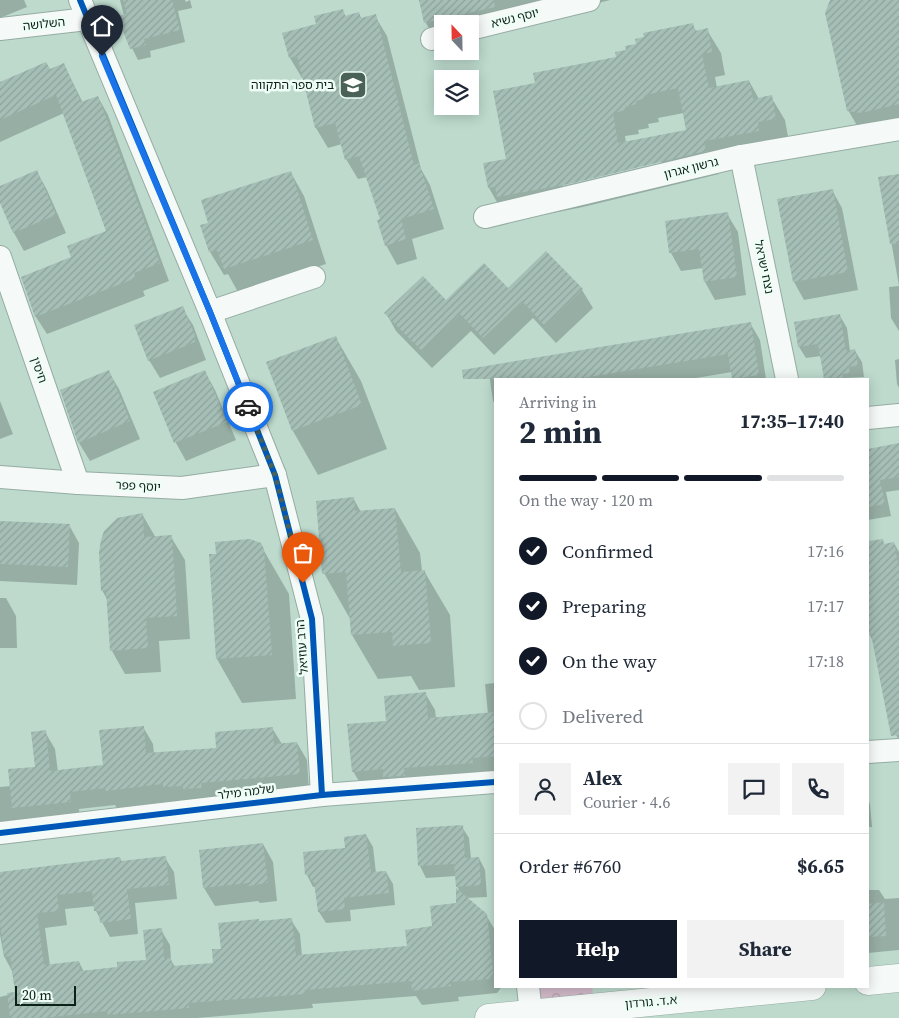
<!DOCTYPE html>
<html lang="en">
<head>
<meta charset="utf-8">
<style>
  body { margin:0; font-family:"Source Serif 4","Noto Sans Hebrew",serif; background:#f2f2f3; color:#1f2937; height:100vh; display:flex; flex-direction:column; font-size:19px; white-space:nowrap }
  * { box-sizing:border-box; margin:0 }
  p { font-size:16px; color:#747a83 }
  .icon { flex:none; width:28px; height:28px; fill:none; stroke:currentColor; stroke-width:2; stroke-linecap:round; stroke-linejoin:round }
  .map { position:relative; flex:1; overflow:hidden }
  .drawer { position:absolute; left:494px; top:378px; width:375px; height:610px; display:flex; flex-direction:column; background:#fff; border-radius:0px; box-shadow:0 2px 12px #0003 }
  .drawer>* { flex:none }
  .needle { width:32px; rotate:338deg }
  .fabs { position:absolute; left:434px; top:15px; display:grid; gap:10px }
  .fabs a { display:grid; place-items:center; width:45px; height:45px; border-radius:0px; background:#fff; box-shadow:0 2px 12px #0003; font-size:25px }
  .scale { position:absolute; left:15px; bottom:12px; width:61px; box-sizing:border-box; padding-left:5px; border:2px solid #0b2017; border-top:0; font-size:14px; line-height:18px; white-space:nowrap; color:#0b2017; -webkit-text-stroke:4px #eefef6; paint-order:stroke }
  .pin { position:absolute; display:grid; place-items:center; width:42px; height:42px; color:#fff; margin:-51px -21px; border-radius:50% 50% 50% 0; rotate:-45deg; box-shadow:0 0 5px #0007 }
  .pin .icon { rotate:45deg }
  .courier { position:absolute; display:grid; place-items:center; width:50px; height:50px; margin:-25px; border:4px solid #1a73e8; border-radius:50%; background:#fff; color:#222; box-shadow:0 1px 6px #0007 }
  .headline em { font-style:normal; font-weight:700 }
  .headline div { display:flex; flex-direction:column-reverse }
  .headline { display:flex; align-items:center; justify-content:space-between; height:85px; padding:0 25px }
  h1 { font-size:32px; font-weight:700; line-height:38px }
  .bar { display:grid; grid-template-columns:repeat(4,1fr); gap:8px 5px; align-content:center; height:60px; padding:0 25px }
  .bar i { height:6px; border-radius:4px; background:#e0e1e3 }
  .bar .on { background:#111827 }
  .bar p { grid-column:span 4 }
  .line { display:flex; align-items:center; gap:12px; padding:0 25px; border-top:1px solid #e0e1e3 }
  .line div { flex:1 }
  .round { display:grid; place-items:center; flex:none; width:52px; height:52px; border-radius:0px; background:#f2f2f3 }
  ol { padding:0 25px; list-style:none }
  li { display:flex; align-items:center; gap:15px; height:55px }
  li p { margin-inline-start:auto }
  li .icon { padding:5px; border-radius:50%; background:#111827; color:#fff; stroke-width:4 }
  li:last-child { color:#747a83 }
  li i { width:28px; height:28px; border:2px solid #e0e1e3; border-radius:50% }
  .button { display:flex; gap:10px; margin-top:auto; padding:10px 25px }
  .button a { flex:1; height:58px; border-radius:0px; background:#111827; color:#fff; font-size:20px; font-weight:700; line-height:58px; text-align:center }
  .button a+a { background:#f2f2f3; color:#1f2937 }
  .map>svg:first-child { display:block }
</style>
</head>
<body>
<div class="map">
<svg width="899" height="1018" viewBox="0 0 899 1018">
  <defs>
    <pattern id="park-crowns" width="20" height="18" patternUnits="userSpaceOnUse" patternTransform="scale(1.25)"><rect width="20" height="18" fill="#d1b8c8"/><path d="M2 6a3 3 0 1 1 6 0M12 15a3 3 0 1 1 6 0" fill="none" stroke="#b29eab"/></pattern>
    <pattern id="building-hatch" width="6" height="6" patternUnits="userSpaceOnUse" patternTransform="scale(1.25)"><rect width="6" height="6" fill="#a5beb6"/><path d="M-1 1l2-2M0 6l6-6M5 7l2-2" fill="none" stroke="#8da39c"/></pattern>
  </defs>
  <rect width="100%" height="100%" fill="#bddacd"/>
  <path fill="url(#park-crowns)" d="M528 986H592L596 1018 531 1013Z"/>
  <g fill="#0003" fill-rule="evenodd">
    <path d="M0 0H24L27 7 0 18Z"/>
    <path d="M120 0H185L186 2 190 0 192 8 178 11 185 42 150 51 151 57 138 60 132 48Z"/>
    <path d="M421 0H610L517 24H442V39L436 40 426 23Z"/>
    <path d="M832 0H899V131L862 134 848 110Z"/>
    <path d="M342 10 346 17 359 14 362 19 375 16 387 36 421 169 430 185 444 229 412 239 417 259 397 265 386 245 381 220 367 177 358 179 346 159 342 144 328 148 316 128 303 77 302 78 290 58 284 33 318 25Z"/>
    <path d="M692 25 697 32 707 30 721 53 725 75 715 77 717 88 749 81 759 99 771 97 785 120 789 142 717 165 719 174 583 207 512 221 502 211 489 188 508 160 537 84 617 58 637 45ZM684 113 688 131 626 143 625 136 639 134 638 130 649 128 648 124 659 122 658 118ZM661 161V163L563 186V184Z"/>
    <path d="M64 65 83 103 98 97 108 115 169 281 143 291 145 296 47 334 36 317 22 278 73 258 108 231 64 113 0 142V83L50 71Z"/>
    <path d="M37 172 47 190 66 233 24 251 14 233 0 200V188Z"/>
    <path d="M291 173 304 196 326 264 238 292 228 274 224 275 210 252 202 226 210 223Z"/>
    <path d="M899 175V331L891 318 889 287 899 286 880 178Z"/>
    <path d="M832 190 842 208 858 290 804 300 794 282 778 200Z"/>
    <path d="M727 214 738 232 746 295 715 300 705 282 703 268 681 271 671 253 666 223Z"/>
    <path d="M546 253 582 290 593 308 556 343 533 318 494 355 471 331 432 368 396 331 386 313 508 290Z"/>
    <path d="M182 308 193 325 206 360 160 378 149 360Z"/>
    <path d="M840 316 847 328 850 351H855L862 362 864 377 825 379 821 356 806 358 799 347Z"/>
    <path d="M750 323 760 340 766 379H733L732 372 690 379H495V404L493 401 488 367Z"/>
    <path d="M336 338 361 381 387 449 318 475 293 431 268 363Z"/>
    <path d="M899 359V388L897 384 895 360Z"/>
    <path d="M108 371 119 389 140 439 90 461 79 443 61 391Z"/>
    <path d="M205 372 215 390 236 440 186 461 176 443 154 393Z"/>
    <path d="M0 401 13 434 0 439Z"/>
    <path d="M899 445V490L886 492 891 516 868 520V452Z"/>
    <path d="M353 498 361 512 395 509 420 553 422 571H424L450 615 455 687 419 690 411 676 378 679 352 635 351 617H349L324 573Z"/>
    <path d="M142 514 156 538 171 537 185 560 190 639 159 641 161 672 125 674 112 651 108 601 102 590Z"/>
    <path d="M0 522 69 525 79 543 77 585 0 581Z"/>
    <path d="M882 540 885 545 894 543 899 552V740L890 725 875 646 868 631V543Z"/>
    <path d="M260 544 289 594 296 699 242 703 217 659Z"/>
    <path d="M0 598H6L16 616 17 648H0Z"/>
    <path d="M495 683V774L363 788 353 771 387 722 425 693 435 710 436 718 488 714 485 684Z"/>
    <path d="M143 727 153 744 154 754 217 749 272 728 282 744 297 743 307 760 309 790 174 804 173 801 117 808 115 805 79 809 80 819 0 826V787L11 786 36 768 45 732 55 749 58 772 104 766Z"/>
    <path d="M868 800 870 804 872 827H868Z"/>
    <path d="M462 827 469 838 471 859 479 858 485 870 487 897 466 898 486 915 495 930V986H501V988L497 993 458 997 459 1001 422 1005 416 996 312 1004 313 1008 197 1018H0V997L16 993 12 971 4 956 0 935V873L120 858 122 862 165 858 174 872 177 899 135 903 138 934 110 937 96 911 95 906 65 909 67 925 45 928 50 966 79 962 84 972 119 968 147 961 161 930 170 945 171 960 175 967 214 964 222 950 260 923 291 920 300 934 302 956 408 947 434 928 458 904 461 894 457 886 456 876 426 878 420 866Z"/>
    <path d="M366 835 373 847 376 873 386 872 393 884 395 905 350 910 351 921 326 923 319 912 315 887H313L307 875Z"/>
    <path d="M263 844 273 862 277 901 260 903 258 901 215 906 204 888 200 851Z"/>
    <path d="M868 890H879L885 899 899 898V950L868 953Z"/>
  </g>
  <g fill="url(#building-hatch)" fill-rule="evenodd">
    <path d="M123 0H172L180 30 144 39 146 45 130 49 117 16 127 14Z"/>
    <path d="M419 0H494L495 7 424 23Z"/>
    <path d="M830 0H899V104L861 113 847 111 825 13Z"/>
    <path d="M343 9 345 16 359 12 361 18 376 14 414 165 419 163 434 209 401 219 406 239 385 246 377 220 380 219 359 156 345 160 335 123 315 128 297 56 289 58 282 33 316 24 314 16Z"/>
    <path d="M693 23 695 31 708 28 712 52 702 54 709 88 749 80 753 99 772 95 776 119 758 122 759 131 704 141 706 151 569 184 497 197 495 187 488 188 483 163 506 159 493 91 535 83 533 73 616 57 615 52 626 50 625 46 636 44 635 39 644 37 643 33ZM678 88 686 130 618 143 613 113 626 110 625 107 636 104V101L646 98 645 95Z"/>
    <path d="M46 62 50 69 64 63 81 102 98 96 160 263 134 273 136 278 35 317 21 277 71 257 67 246 106 231 56 95 0 120V82Z"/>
    <path d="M37 170 56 215 13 233 0 203V186Z"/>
    <path d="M291 171 313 240 224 269 217 250 209 252 200 225 208 223 201 200Z"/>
    <path d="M899 174V244H890L878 177Z"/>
    <path d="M833 189 848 272 793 282 777 199Z"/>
    <path d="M728 212 737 277 704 282 699 249 669 253 665 221Z"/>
    <path d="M546 251 583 289 545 326 522 301 483 338 460 314 422 351 384 313 423 276 446 300 484 263 508 288Z"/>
    <path d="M183 306 195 336V342L148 361 134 325Z"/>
    <path d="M840 314 846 351 855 349 858 365 849 367 850 373 842 374 843 379H824L818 344 798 347 794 322Z"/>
    <path d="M751 322 759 375 732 379 728 354 577 379H463L462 370Z"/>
    <path d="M336 336 362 405 292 431 266 362Z"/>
    <path d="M109 370 130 421 78 443 60 390Z"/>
    <path d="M205 370 227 422 174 443 153 392Z"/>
    <path d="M899 443V477L880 480 885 504 868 507V449Z"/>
    <path d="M354 497 355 511 395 508 401 572 425 570 431 643 393 646 392 632 351 635 346 572 322 574 316 501Z"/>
    <path d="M143 513 144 537 172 535 177 616 146 618 148 648 110 651 106 590 101 591 99 552 101 540 104 531 117 518Z"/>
    <path d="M0 521 70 524 68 567 0 564Z"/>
    <path d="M250 539 261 543 264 549 272 655 216 659 209 554H216L215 542Z"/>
    <path d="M883 539 884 544 894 542 899 568V735L891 736 871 634 868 635V541Z"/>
    <path d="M426 692 428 718 495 712V756L472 758 473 763 404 768 405 776 383 777V769L352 772 347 724 386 721 384 696Z"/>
    <path d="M144 726 146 753 216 748 215 732 273 727 274 744 297 742 300 774 201 783 202 788 183 789V786L163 787V784L106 791 105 788 70 792 71 802 12 808 8 769 35 767 31 732 46 730 50 771 103 765 99 730Z"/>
    <path d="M463 825 465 858 479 857 481 885 456 887 454 864 418 866 416 828Z"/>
    <path d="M366 834 371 872 386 871 389 893 344 898 345 909 318 912 314 882H311L310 875H305L303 852 345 848 344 837Z"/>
    <path d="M263 843 268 883 248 886V883L203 888 199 850Z"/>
    <path d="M166 856 169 885 127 889 131 919 100 923 99 911H94L92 891 57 895 59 911 37 913 44 965 79 961 80 971 117 967V962L146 960 143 930 162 928 164 958H171L172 966 213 963 212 949H221L218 923 259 919V921L292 918 296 955 407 946 405 930 432 926 430 906 456 903V888L487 914 493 973 489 979 450 982 451 986 412 991 411 981 305 990V994L189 1003V1008L108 1015 107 1011 44 1018H10L7 993 15 992 10 956 4 957 0 924V872L120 857 121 861Z"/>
    <path d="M884 902 886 936 868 937V904Z"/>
  </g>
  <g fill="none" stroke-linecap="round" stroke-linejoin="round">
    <g stroke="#95aca2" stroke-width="24">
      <g id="street">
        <path d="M80 0 210 312 275 475 312 619 322 795"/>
        <path d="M0 29 87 19"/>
        <path d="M470 29 589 0"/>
        <path d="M432 39 442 36"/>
        <path d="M741 156 787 379"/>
        <path d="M485 217 741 156 899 129"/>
        <path d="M0 257 78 483"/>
        <path d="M210 312 314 277"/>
        <path d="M868 418 899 415"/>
        <path d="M0 477 78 483 182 488 275 475"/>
        <path d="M868 752 899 750"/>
        <path d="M0 833 322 795 495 782"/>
        <path d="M528 986 531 1014"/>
      </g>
    </g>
    <g stroke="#95aca2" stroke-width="29">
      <g id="secondary">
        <path d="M868 981 899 978"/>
        <path d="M489 1018 812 986"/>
      </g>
    </g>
    <use href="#street" stroke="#f5f9f8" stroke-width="22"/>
    <use href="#secondary" stroke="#f5f9f8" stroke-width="28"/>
    <g stroke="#eefef6" stroke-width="9">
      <g id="cycleway">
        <path d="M80 0 210 312 275 475 312 619 322 795"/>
        <path d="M0 833 322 795 495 782"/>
      </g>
    </g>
    <use href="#cycleway" stroke="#0057b8" stroke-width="6"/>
  </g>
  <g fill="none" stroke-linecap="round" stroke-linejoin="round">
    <path stroke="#496157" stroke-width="5" stroke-dasharray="0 9" d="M248 407 275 475 303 583"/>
    <path stroke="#1a73e8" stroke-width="6" d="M102 56 210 312 248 407"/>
  </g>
  <defs>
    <g id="school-square" transform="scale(1.4375)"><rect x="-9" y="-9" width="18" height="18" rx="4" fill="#496157" stroke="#eefef6"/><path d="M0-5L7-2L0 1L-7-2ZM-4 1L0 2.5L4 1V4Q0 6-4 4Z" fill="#fff"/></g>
  </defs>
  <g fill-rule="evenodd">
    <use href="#school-square" x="353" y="85"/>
  </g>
  <g text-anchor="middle" stroke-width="5" stroke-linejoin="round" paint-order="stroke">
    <g font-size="12" fill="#0b2017" stroke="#eefef6">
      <text transform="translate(515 18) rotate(-14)" y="4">יוסף נשיא</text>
      <text transform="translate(44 24) rotate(-6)" y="4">השלושה</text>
      <text transform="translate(691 168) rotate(-14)" y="4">גרשון אגרון</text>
      <text transform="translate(764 267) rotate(78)" y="4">נצח ישראל</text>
      <text transform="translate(39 370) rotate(71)" y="4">חיסין</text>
      <text transform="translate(138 486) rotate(3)" y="4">יוסף פפר</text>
      <text transform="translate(302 647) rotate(-94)" y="4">הרב עוזיאל</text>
      <text transform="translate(246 792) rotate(-7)" y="4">שלמה מילר</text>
      <text transform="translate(651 1002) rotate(-5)" y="4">א.ד. גורדון</text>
    </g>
    <g font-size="12" fill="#0b2017" stroke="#eefef6" text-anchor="end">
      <text x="334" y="89">בית ספר התקווה</text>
    </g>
  </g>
</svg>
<div class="fabs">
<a><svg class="needle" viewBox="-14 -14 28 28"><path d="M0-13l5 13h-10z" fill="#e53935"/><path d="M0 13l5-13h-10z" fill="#747a83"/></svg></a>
<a><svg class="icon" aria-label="layers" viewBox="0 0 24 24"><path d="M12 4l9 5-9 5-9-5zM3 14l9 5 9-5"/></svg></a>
</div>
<div class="scale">20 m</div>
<div class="pin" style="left:303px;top:583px;background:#ea580c"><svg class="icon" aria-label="bag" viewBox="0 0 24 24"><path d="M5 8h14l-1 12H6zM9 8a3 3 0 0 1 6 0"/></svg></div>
<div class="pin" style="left:102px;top:56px;background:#1f2937"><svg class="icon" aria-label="home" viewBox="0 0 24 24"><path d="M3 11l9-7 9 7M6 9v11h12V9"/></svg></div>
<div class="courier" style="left:248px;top:407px"><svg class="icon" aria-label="car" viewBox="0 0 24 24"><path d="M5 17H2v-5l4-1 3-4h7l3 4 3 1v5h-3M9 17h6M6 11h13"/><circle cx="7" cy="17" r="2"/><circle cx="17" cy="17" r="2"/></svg></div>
<section class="drawer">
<div class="headline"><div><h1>2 min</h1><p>Arriving in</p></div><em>17:35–17:40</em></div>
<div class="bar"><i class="on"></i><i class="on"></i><i class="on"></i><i></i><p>On the way · 120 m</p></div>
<ol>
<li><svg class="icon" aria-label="check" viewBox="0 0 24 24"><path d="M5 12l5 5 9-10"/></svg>Confirmed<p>17:16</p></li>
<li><svg class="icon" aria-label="check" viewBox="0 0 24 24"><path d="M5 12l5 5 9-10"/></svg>Preparing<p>17:17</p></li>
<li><svg class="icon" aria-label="check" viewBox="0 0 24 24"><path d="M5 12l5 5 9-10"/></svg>On the way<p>17:18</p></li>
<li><i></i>Delivered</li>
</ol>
<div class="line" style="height:90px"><a class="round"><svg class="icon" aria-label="person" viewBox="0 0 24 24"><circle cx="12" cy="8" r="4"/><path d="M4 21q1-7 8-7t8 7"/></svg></a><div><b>Alex</b><p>Courier · 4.6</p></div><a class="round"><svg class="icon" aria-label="chat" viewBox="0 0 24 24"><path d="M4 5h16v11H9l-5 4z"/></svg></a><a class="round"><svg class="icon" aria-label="phone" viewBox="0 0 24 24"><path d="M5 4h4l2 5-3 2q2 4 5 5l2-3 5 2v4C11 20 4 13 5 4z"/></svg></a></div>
<div class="line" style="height:65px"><div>Order #6760</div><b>$6.65</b></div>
<div class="button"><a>Help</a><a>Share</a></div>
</section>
</div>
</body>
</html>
